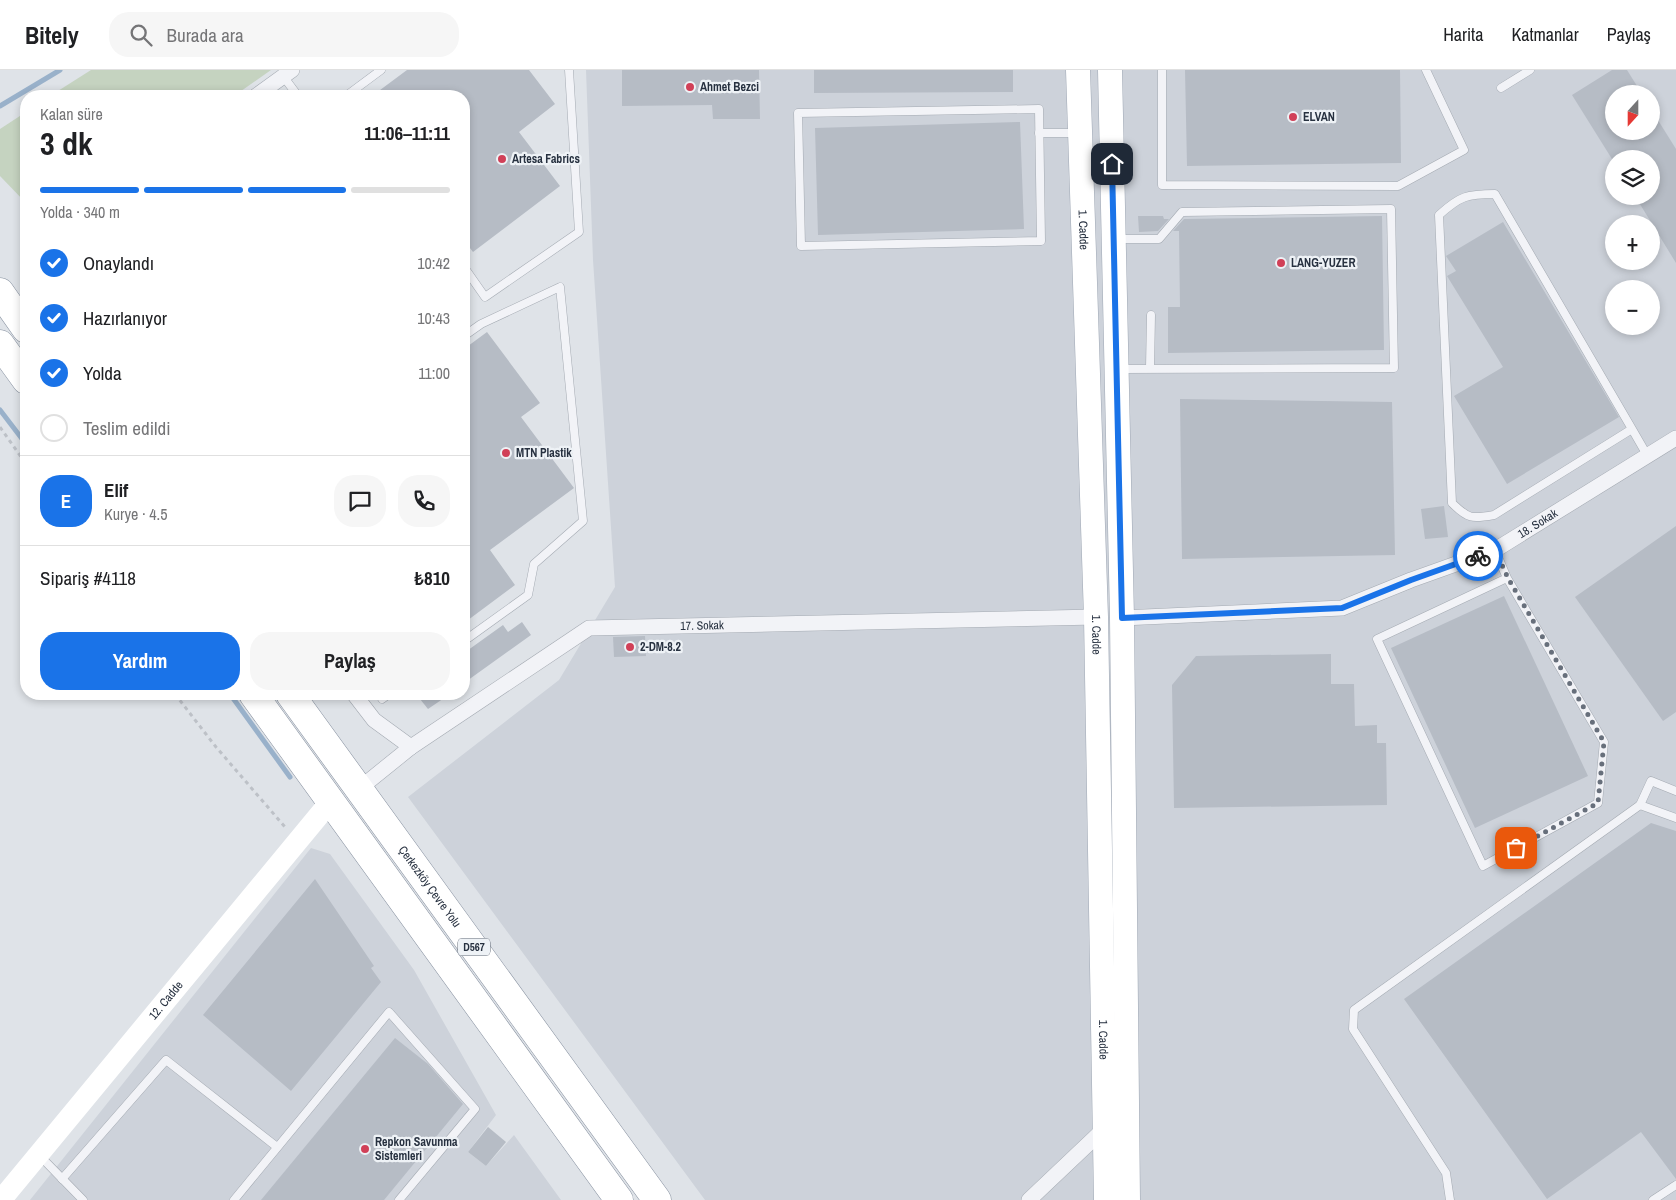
<!DOCTYPE html>
<html lang="tr">
<head>
<meta charset="utf-8">
<style>
  body { margin:0; font-family:"Archivo Narrow",sans-serif; background:#f6f6f6; color:#202124; height:100vh; display:flex; flex-direction:column; font-size:19px; white-space:nowrap }
  * { box-sizing:border-box; margin:0 }
  p { font-size:16px; color:#757577 }
  .icon { flex:none; width:28px; height:28px; fill:none; stroke:currentColor; stroke-width:2; stroke-linecap:round; stroke-linejoin:round }
  .map { position:relative; flex:1; overflow:hidden }
  .side { position:absolute; left:20px; top:20px; width:450px; height:610px; display:flex; flex-direction:column; background:#fff; border-radius:20px; box-shadow:0 2px 8px #0003 }
  .side>* { flex:none }
  .needle { width:32px; rotate:201deg }
  .controls { position:absolute; left:1605px; top:15px; display:grid; gap:10px }
  .controls a { display:grid; place-items:center; width:55px; height:55px; border-radius:50%; background:#fff; box-shadow:0 2px 8px #0003; font-size:25px }
  .pin { position:absolute; display:grid; place-items:center; width:42px; height:42px; color:#fff; margin:-21px; border-radius:10px; box-shadow:0 2px 8px #0006 }
  .courier { position:absolute; display:grid; place-items:center; width:50px; height:50px; margin:-25px; border:4px solid #1a73e8; border-radius:50%; background:#fff; color:#222; box-shadow:0 1px 6px #0007 }
  .head em { font-style:normal; font-weight:700 }
  .head div { display:flex; flex-direction:column-reverse }
  .head { display:flex; align-items:center; justify-content:space-between; height:85px; padding:0 20px }
  h1 { font-size:32px; font-weight:700; line-height:38px }
  .bar { display:grid; grid-template-columns:repeat(4,1fr); gap:8px 5px; align-content:center; height:60px; padding:0 20px }
  .bar i { height:6px; border-radius:4px; background:#e0e0e0 }
  .bar .selected { background:#1a73e8 }
  .bar p { grid-column:span 4 }
  .line { display:flex; align-items:center; gap:12px; padding:0 20px; border-top:1px solid #e0e0e0 }
  .line div { flex:1 }
  .round { display:grid; place-items:center; flex:none; width:52px; height:52px; border-radius:20px; background:#f6f6f6 }
  ol { padding:0 20px; list-style:none }
  li { display:flex; align-items:center; gap:15px; height:55px }
  li p { margin-inline-start:auto }
  li .icon { padding:5px; border-radius:50%; background:#1a73e8; color:#fff; stroke-width:4 }
  li:last-child { color:#757577 }
  li i { width:28px; height:28px; border:2px solid #e0e0e0; border-radius:50% }
  .primary-button { display:flex; gap:10px; margin-top:auto; padding:10px 20px }
  .primary-button a { flex:1; height:58px; border-radius:20px; background:#1a73e8; color:#fff; font-size:20px; font-weight:700; line-height:58px; text-align:center }
  .primary-button a+a { background:#f6f6f6; color:#202124 }
  header { display:flex; align-items:center; gap:30px; box-sizing:border-box; height:70px; padding:0 25px; background:#fff; border-bottom:1px solid #e0e0e0 }
  header strong { font-size:24px }
  nav { display:flex; gap:28px; margin-inline-start:auto; font-size:18px }
  .search { width:350px; height:45px; background:#f6f6f6; display:flex; align-items:center; gap:12px; box-sizing:border-box; padding:0 18px; border-radius:20px; color:#757577; font-size:19px }
  .map>svg:first-child { display:block }
</style>
</head>
<body>
<header>
<strong>Bitely</strong>
<div class="search"><svg class="icon" aria-label="search" viewBox="0 0 24 24"><circle cx="10" cy="10" r="6"/><path d="M15 15l6 6"/></svg>Burada ara</div>
<nav><a>Harita</a><a>Katmanlar</a><a>Paylaş</a></nav>
</header>
<div class="map">
<svg width="1676" height="1130" viewBox="0 0 1676 1130">
  <rect width="100%" height="100%" fill="#dfe3e8"/>
  <g fill="#cdd2da" fill-rule="evenodd">
    <path d="M586 0H1676V1130H705L408 727 559 610 615 517 593 190ZM1614 24H1651V61H1614ZM1614 89H1651V126H1614ZM1614 154H1651V191H1614ZM1614 219H1651V256H1614Z"/>
    <path d="M311 778 330 784 414 900 496 1045 468 1082 486 1096 514 1065 561 1130H30Z"/>
  </g>
  <g fill="#c5d3c0">
    <path d="M91 0H271L234 26H50Z"/>
    <path d="M26 42V133L0 106V59Z"/>
  </g>
  <g fill="none" stroke-linecap="round" stroke-linejoin="round">
    <g stroke="#99b1ca" stroke-width="5">
      <path d="M0 36 60 0"/>
      <path d="M0 340 26 374"/>
      <path d="M230 624 290 707"/>
    </g>
  </g>
  <g fill="#b6bcc5">
    <path d="M407 0H529L555 34 519 62 560 116 473 182 464 170V26H372Z"/>
    <path d="M622 0H759L760 49H713L712 35 622 36Z"/>
    <path d="M814 0H1013V22L814 23Z"/>
    <path d="M1185 0H1400L1401 93 1187 96Z"/>
    <path d="M1612 0H1627L1642 24H1614V61H1651V39L1676 79V193L1635 126H1651V89H1612L1572 25Z"/>
    <path d="M1020 52 1024 159 818 165 815 58Z"/>
    <path d="M1138 146H1163L1164 149H1169L1158 161 1139 162Z"/>
    <path d="M1382 146 1384 280 1168 283V237H1180L1179 161H1173L1184 149Z"/>
    <path d="M1503 152 1619 347 1507 414 1454 326 1503 297 1447 206 1456 201 1446 186Z"/>
    <path d="M487 262 540 333 521 347 574 418 490 480 515 515 464 553V279Z"/>
    <path d="M1180 329 1392 332 1395 485 1182 489Z"/>
    <path d="M1444 436 1448 467 1425 469 1421 439Z"/>
    <path d="M1676 456V642L1663 651 1575 527Z"/>
    <path d="M1504 526 1588 706 1475 758 1391 578Z"/>
    <path d="M522 552 531 565 464 613V583L503 555 508 562Z"/>
    <path d="M645 566 646 586 614 587 613 567Z"/>
    <path d="M1331 584V614H1354L1355 656 1377 655V673H1386L1387 735 1174 738 1172 615 1196 586Z"/>
    <path d="M416 624H450L428 639Z"/>
    <path d="M1651 753 1676 761V1109L1641 1062 1547 1129 1404 929Z"/>
    <path d="M315 809 374 896 371 898 381 912 291 1021 203 945Z"/>
    <path d="M395 968 428 994 463 1034 384 1130H261Z"/>
    <path d="M488 1057 506 1072 486 1096 468 1082Z"/>
  </g>
  <g fill="none" stroke-linecap="round" stroke-linejoin="round">
    <g stroke="#a4aab2" stroke-width="9">
      <g id="lane">
        <path d="M1162 0V115L1398 116 1464 80 1426 0"/>
        <path d="M283 6 298 26"/>
        <path d="M1501 18 1530 0"/>
        <path d="M346 26 381 0"/>
        <path d="M1039 39 1041 171 801 176 798 43Z"/>
        <path d="M1039 63H1078"/>
        <path d="M1115 169H1159L1182 142 1391 139 1394 298 1119 299"/>
        <path d="M464 197 485 227 579 162 569 0"/>
        <path d="M464 266 481 254 560 217 583 451 534 494 528 525 464 571"/>
        <path d="M1150 298 1151 245"/>
        <path d="M1632 359 1494 445C1472 449 1468 449 1452 433L1439 145C1460 126 1467 124 1495 124L1632 359 1647 385"/>
        <path d="M1495 480 1507 508 1604 672 1598 733 1483 796 1377 569 1507 508"/>
        <path d="M382 629 389 624"/>
        <path d="M1676 721 1651 711 1640 735 1676 748"/>
        <path d="M40 1086 83 1130"/>
        <path d="M62 1109 166 990 277 1077"/>
        <path d="M234 1130 389 942 475 1039 399 1130"/>
        <path d="M1450 1130 1446 1103 1353 959 1354 940 1640 735"/>
        <path d="M1653 1130 1676 1115"/>
      </g>
    </g>
    <g stroke="#a4aab2" stroke-width="16">
      <g id="street">
        <path d="M256 26 292 0"/>
        <path id="s1" d="M1122 548 1342 538 1411 510 1495 480 1676 368"/>
        <path d="M354 624 374 650 411 677"/>
        <path id="s2" d="M359 719 411 677 589 558 1096 547"/>
        <path d="M1029 1130 1105 1058"/>
      </g>
    </g>
    <g stroke="#9ea7b4" stroke-width="25">
      <g id="primary">
        <path id="s4" d="M1078 0 1096 547 1106 1130"/>
        <path d="M1110 0 1122 548 1128 1130"/>
      </g>
    </g>
    <g stroke="#86909f" stroke-width="29">
      <g id="highway">
        <path d="M0 222 26 259"/>
        <path d="M0 274 26 310"/>
        <path d="M253 624 619 1130"/>
        <path id="s5" d="M290 624 657 1130"/>
      </g>
    </g>
    <g stroke="#bdc1c7" stroke-width="3" stroke-dasharray="4 4" stroke-linecap="butt">
      <path d="M0 357 26 394"/>
      <path d="M175 624 216 677 285 757"/>
    </g>
    <use href="#lane" stroke="#f2f3f7" stroke-width="8"/>
    <use href="#street" stroke="#f2f3f7" stroke-width="15"/>
    <path stroke="#fff" stroke-width="21" id="s3" d="M1 1130 330 732"/>
    <use href="#primary" stroke="#fff" stroke-width="24"/>
    <use href="#highway" stroke="#fff" stroke-width="28"/>
  </g>
  <g fill="none" stroke-linecap="round" stroke-linejoin="round">
    <path stroke="#676f7b" stroke-width="5" stroke-dasharray="0 9" d="M1478 486 1495 480 1508 508 1604 672 1598 733 1516 778"/>
    <path stroke="#1a73e8" stroke-width="6" d="M1112 94 1122 548 1342 538 1411 510 1478 486"/>
  </g>
  <g fill="#d14058" stroke="#eef2f6" stroke-width="2">
    <circle cx="690" cy="17" r="5"/>
    <circle cx="1293" cy="47" r="5"/>
    <circle cx="502" cy="89" r="5"/>
    <circle cx="1281" cy="193" r="5"/>
    <circle cx="506" cy="383" r="5"/>
    <circle cx="630" cy="577" r="5"/>
    <circle cx="365" cy="1079" r="5"/>
  </g>
  <g text-anchor="middle" stroke-width="4.5" stroke-linejoin="round" paint-order="stroke">
    <rect fill="#eef2f6" stroke="#636b77" stroke-width="1" x="458" y="868.5" width="32" height="17" rx="4"/>
    <g font-size="11" font-weight="bold" fill="#273140">
      <text x="474" y="881">D567</text>
    </g>
    <g font-size="12" font-weight="bold" fill="#273140" stroke="#eef2f6" text-anchor="start">
      <text x="700" y="21">Ahmet Bezci</text>
      <text x="1303" y="51">ELVAN</text>
      <text x="512" y="93">Artesa Fabrics</text>
      <text x="1291" y="197">LANG-YUZER</text>
      <text x="516" y="387">MTN Plastik</text>
      <text x="640" y="581">2-DM-8.2</text>
      <text x="375" y="1076">Repkon Savunma<tspan x="375" dy="14">Sistemleri</tspan></text>
    </g>
    <g font-size="12" fill="#273140" stroke="#eef2f6">
      <text dy="4" stroke="none"><textPath href="#s4" startOffset="160">1. Cadde</textPath></text>
      <text dy="4" stroke="none"><textPath href="#s1" startOffset="434">18. Sokak</textPath></text>
      <text dy="4" stroke="none"><textPath href="#s2" startOffset="394">17. Sokak</textPath></text>
      <text dy="4" stroke="none"><textPath href="#s4" startOffset="565">1. Cadde</textPath></text>
      <text dy="4" stroke="none"><textPath href="#s5" startOffset="238">Çerkezköy Çevre Yolu</textPath></text>
      <text dy="4" stroke="none"><textPath href="#s3" startOffset="259">12. Cadde</textPath></text>
      <text dy="4" stroke="none"><textPath href="#s4" startOffset="970">1. Cadde</textPath></text>
    </g>
  </g>
</svg>
<div class="controls">
<a><svg class="needle" viewBox="-14 -14 28 28"><path d="M0-13l5 13h-10z" fill="#e53935"/><path d="M0 13l5-13h-10z" fill="#757577"/></svg></a>
<a><svg class="icon" aria-label="layers" viewBox="0 0 24 24"><path d="M12 4l9 5-9 5-9-5zM3 14l9 5 9-5"/></svg></a>
<a>+</a>
<a>−</a>
</div>
<div class="pin" style="left:1516px;top:778px;background:#ea580c"><svg class="icon" aria-label="bag" viewBox="0 0 24 24"><path d="M5 8h14l-1 12H6zM9 8a3 3 0 0 1 6 0"/></svg></div>
<div class="pin" style="left:1112px;top:94px;background:#1f2937"><svg class="icon" aria-label="home" viewBox="0 0 24 24"><path d="M3 11l9-7 9 7M6 9v11h12V9"/></svg></div>
<div class="courier" style="left:1478px;top:486px"><svg class="icon" aria-label="bike" viewBox="0 0 24 24"><circle cx="6" cy="16" r="4"/><circle cx="18" cy="16" r="4"/><path d="M6 16l4-8h5l3 8M10 8l3 8H6M13 5h3"/></svg></div>
<section class="side">
<div class="head"><div><h1>3 dk</h1><p>Kalan süre</p></div><em>11:06–11:11</em></div>
<div class="bar"><i class="selected"></i><i class="selected"></i><i class="selected"></i><i></i><p>Yolda · 340 m</p></div>
<ol>
<li><svg class="icon" aria-label="check" viewBox="0 0 24 24"><path d="M5 12l5 5 9-10"/></svg>Onaylandı<p>10:42</p></li>
<li><svg class="icon" aria-label="check" viewBox="0 0 24 24"><path d="M5 12l5 5 9-10"/></svg>Hazırlanıyor<p>10:43</p></li>
<li><svg class="icon" aria-label="check" viewBox="0 0 24 24"><path d="M5 12l5 5 9-10"/></svg>Yolda<p>11:00</p></li>
<li><i></i>Teslim edildi</li>
</ol>
<div class="line" style="height:90px"><b class="round" style="background:#1a73e8;color:#fff">E</b><div><b>Elif</b><p>Kurye · 4.5</p></div><a class="round"><svg class="icon" aria-label="chat" viewBox="0 0 24 24"><path d="M4 5h16v11H9l-5 4z"/></svg></a><a class="round"><svg class="icon" aria-label="phone" viewBox="0 0 24 24"><path d="M5 4h4l2 5-3 2q2 4 5 5l2-3 5 2v4C11 20 4 13 5 4z"/></svg></a></div>
<div class="line" style="height:65px"><div>Sipariş #4118</div><b>₺810</b></div>
<div class="primary-button"><a>Yardım</a><a>Paylaş</a></div>
</section>
</div>
</body>
</html>
